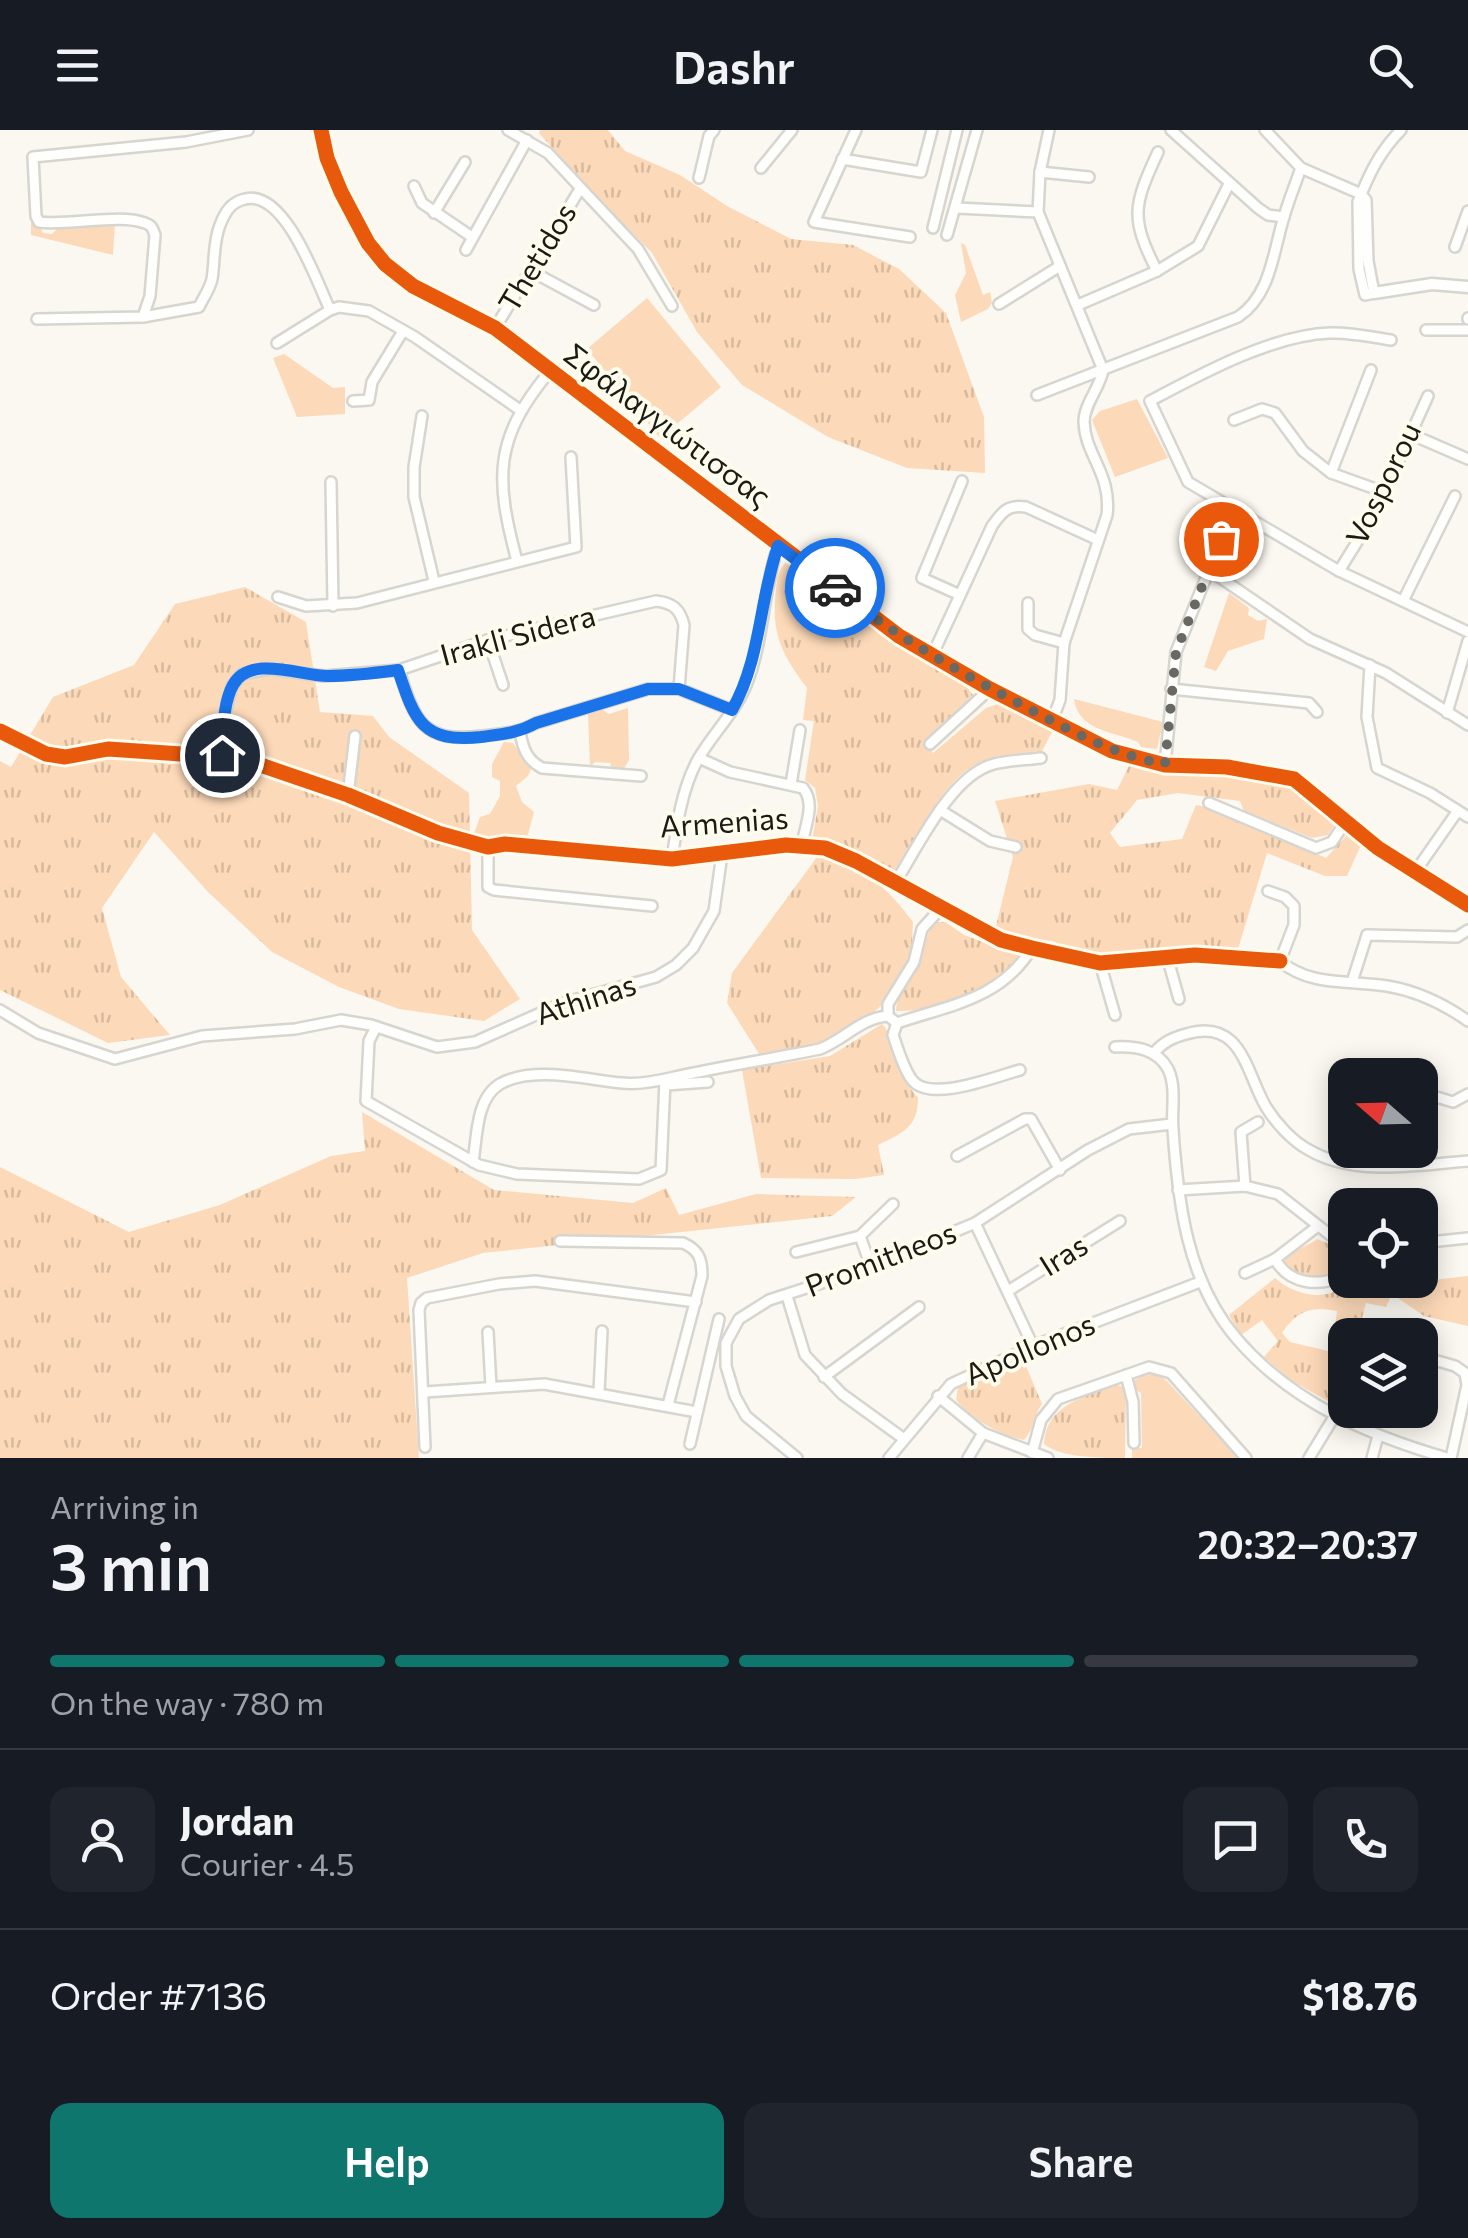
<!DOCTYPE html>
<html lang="en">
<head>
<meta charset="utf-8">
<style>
  body { margin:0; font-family:Commissioner,sans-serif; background:#20242c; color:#f1f3f6; height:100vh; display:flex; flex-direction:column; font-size:38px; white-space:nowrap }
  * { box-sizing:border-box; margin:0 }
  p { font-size:32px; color:#9ea1a6 }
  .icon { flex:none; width:55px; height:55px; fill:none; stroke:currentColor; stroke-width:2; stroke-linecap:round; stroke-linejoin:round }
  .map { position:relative; height:1328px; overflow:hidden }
  .drawer { display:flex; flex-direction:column; background:#171b24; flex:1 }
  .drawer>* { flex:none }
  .needle { width:65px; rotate:290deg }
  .buttons { position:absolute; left:1328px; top:928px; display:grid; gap:20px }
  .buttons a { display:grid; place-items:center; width:110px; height:110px; border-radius:20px; background:#171b24; box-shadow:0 5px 25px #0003; font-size:50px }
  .pin { position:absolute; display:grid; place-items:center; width:85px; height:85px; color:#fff; margin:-42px; border:5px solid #fff; border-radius:50%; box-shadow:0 2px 10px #0007 }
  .courier { position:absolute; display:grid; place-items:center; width:100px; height:100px; margin:-50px; border:8px solid #1a73e8; border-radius:50%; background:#fff; color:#222; box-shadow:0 2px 12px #0007 }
  .summary em { font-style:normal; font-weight:600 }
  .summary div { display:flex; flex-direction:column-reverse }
  .summary { display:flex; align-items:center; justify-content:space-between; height:170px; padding:0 50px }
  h1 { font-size:65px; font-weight:600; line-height:75px }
  .bar { display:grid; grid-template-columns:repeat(4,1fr); gap:15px 10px; align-content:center; height:120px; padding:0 50px }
  .bar i { height:12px; border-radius:8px; background:#363941 }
  .bar .current { background:#0f766e }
  .bar p { grid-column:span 4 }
  .line { display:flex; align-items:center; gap:25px; padding:0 50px; border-top:2px solid #363941 }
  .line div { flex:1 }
  .round { display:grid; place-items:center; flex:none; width:105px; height:105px; border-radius:20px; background:#20242c }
  .cta { display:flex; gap:20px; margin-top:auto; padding:20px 50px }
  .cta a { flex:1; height:115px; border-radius:20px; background:#0f766e; color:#fff; font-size:40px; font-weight:600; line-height:115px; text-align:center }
  .cta a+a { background:#20242c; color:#f1f3f6 }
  header { display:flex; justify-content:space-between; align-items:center; height:130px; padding:0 50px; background:#171b24; font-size:45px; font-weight:600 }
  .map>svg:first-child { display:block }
</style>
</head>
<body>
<header><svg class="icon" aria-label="menu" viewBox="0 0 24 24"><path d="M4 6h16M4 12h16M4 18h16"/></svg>Dashr<svg class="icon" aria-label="search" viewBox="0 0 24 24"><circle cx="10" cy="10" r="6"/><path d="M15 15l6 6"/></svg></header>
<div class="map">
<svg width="1468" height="1328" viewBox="0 0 1468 1328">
  <defs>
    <pattern id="grass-tufts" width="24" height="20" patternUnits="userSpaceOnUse" patternTransform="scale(2.5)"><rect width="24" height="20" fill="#fcd9b8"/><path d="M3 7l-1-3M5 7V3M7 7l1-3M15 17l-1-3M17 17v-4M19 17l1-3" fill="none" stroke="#d7ba9d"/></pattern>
  </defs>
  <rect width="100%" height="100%" fill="#faf8f0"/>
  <g fill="url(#grass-tufts)">
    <path d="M540 0H608L625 21 680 45 727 76 791 109 853 115 899 139 946 183 984 287 985 343 907 338 828 307 742 255 697 202 652 123 583 53 539 3Z"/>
    <path d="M787 431 894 510 964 553 973 565 926 611 933 623 986 578 998 574 1053 600 1042 621C1019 623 994 624 973 636 942 653 914 712 894 741L845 720 812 710 818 676 815 658 805 650 814 591 803 590 807 558C781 523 771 503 776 460 777 447 778 440 787 431Z"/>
    <path d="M245 457 306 492 320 582 373 586 389 607 469 663 472 800 520 869 484 891 399 879 339 857 272 822 208 762 154 702 102 778 121 847 170 905 108 913 0 860V631L11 637 53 567 134 535 175 474Z"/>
    <path d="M1130 634C1182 649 1243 636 1293 658 1308 665 1323 682 1334 695L1328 705 1312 708 1244 681 1240 671 1178 663 1137 670 1110 703 1120 717 1182 709 1196 675 1216 679 1326 728 1347 705 1361 715 1347 746H1325L1267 723 1238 819H1185L1102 826 1071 821 1053 811 1021 808 995 800 1013 727 995 671 1089 654 1117 660Z"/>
    <path d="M820 723C864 739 885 754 913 792 912 807 913 825 907 838 879 899 821 915 761 927L727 873 732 843Z"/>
    <path d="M934 792H945L964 805 1021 826C998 861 938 882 896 881 897 861 915 849 921 830 926 816 925 806 934 792Z"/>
    <path d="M882 894C891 902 889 913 893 924 899 941 906 954 918 968 918 997 903 1003 878 1015L884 1045 855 1049 761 1048 742 940 830 926Z"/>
    <path d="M362 982 494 1060 633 1073 666 1058 679 1085 756 1064 856 1067 832 1086 483 1123 407 1148 419 1328H0V1037L129 1102 220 1075 331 1026 365 1021Z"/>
    <path d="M1317 1109 1345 1120V1139L1322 1147 1291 1143 1284 1134C1287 1119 1305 1119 1317 1109Z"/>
    <path d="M1468 1146V1196L1424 1186 1392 1164 1386 1177 1366 1173 1358 1202 1335 1196 1337 1181C1310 1176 1297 1181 1282 1203L1290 1212 1345 1225V1238L1335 1275 1292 1251 1264 1227 1278 1211 1262 1190 1241 1205 1229 1185 1275 1148C1295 1166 1331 1174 1350 1150H1405L1406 1153Z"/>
    <path d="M1023 1229 1042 1274C1033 1286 1034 1300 1024 1310 999 1305 973 1290 956 1270L958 1258 972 1249Z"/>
    <path d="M1117 1255 1126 1258 1125 1328C1100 1328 1061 1328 1044 1314 1046 1274 1085 1267 1117 1255Z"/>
  </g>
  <g fill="#fcd9b8">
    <path d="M31 91 39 94 43 103 52 104 60 96 91 93 94 97 115 93 113 125 31 105Z"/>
    <path d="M961 113 965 115 983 165 990 162 992 173 988 179 961 192 955 165 966 143Z"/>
    <path d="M647 168 721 257 660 308 587 219Z"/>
    <path d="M284 224 333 258 345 257V284L297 287 273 228Z"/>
    <path d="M1137 269 1168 328 1115 347 1092 290 1100 281Z"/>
    <path d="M1229 463 1249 478 1248 485 1258 491 1267 489 1264 509 1228 521 1216 541 1204 537Z"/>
    <path d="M1074 569 1163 592 1157 619 1141 617 1138 612C1115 602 1078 601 1074 569Z"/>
    <path d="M628 578 629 630 624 638 612 639 610 633 595 632 590 637 588 583 601 579 609 584Z"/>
    <path d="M504 612 513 613 531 639 528 646 516 656 522 672 534 682 526 712 473 706 480 687 490 684 500 666V651L492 647V634Z"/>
    <path d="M1145 1244 1158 1245 1167 1251 1238 1328H1132V1318H1142L1141 1263 1134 1259V1251Z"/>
  </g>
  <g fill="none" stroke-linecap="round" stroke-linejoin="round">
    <g stroke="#d7d5cf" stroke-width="14">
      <g id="minor">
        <path d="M508 0 548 23 638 119 672 176"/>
        <path d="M856 0 814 92 910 107"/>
        <path d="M1049 0 1040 42 1038 82 1103 240C1100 258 1084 274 1084 292 1085 325 1112 344 1107 385L1064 513 1060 570 1052 591"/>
        <path d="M1171 0 1258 78 1268 85 1284 87"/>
        <path d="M1265 0 1301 38 1361 64"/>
        <path d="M842 29 921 42 932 0"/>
        <path d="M761 38 792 0"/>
        <path d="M1040 42 1089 47"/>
        <path d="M699 48 709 6 714 0"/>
        <path d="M414 56 422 73 472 107"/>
        <path d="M1361 64 1366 70 1368 131 1374 163 1365 165 1359 139 1358 72C1369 44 1380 21 1401 0"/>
        <path d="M957 78 1038 82"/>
        <path d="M434 83 465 32"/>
        <path d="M933 98 957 0"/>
        <path d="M947 105 977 0"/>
        <path d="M1455 117 1468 81"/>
        <path d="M466 120 527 10"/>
        <path d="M531 141 594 175"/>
        <path d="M1157 141C1130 88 1133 76 1158 22"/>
        <path d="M999 174 1060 136"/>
        <path d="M1078 175 1157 141 1198 116 1229 54"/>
        <path d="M143 187 150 166 155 105C152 98 153 96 145 93 121 83 68 96 39 92L36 86 33 27 186 12 248 0"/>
        <path d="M1468 188V189"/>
        <path d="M37 189 143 187 199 177C203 168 210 159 212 149 215 131 213 112 220 95 225 82 231 72 245 69 285 59 317 152 330 180"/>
        <path d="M495 198 580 59"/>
        <path d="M1426 200H1468"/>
        <path d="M1391 210C1371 207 1350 202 1330 203 1272 205 1201 244 1150 271L1188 352 1339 441 1468 502"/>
        <path d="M277 213 330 180 339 177 369 181 415 207 520 280"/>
        <path d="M1037 265 1238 187C1270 166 1273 124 1283 90 1288 72 1295 55 1301 38"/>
        <path d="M353 271 369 270 372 252 403 201"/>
        <path d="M422 286 414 337V367L434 451"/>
        <path d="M1234 290 1262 279 1275 283 1303 321 1331 343 1384 362"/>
        <path d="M1408 303 1468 329"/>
        <path d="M1331 343 1371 240"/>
        <path d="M331 352 333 476"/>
        <path d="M517 431C495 349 493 309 550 241"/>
        <path d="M1209 440 1310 509 1386 543 1468 595"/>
        <path d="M1339 441 1375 383 1428 266"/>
        <path d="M960 465 922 448 962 351"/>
        <path d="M278 467 306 476 357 473 576 417 571 327"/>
        <path d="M1403 471 1455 366"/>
        <path d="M1028 473V499L1035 505 1064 513"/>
        <path d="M488 510 503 555"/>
        <path d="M932 526 992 396C1002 382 1008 374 1026 377L1098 410"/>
        <path d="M1370 535 1367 587 1377 638 1430 663 1468 687"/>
        <path d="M399 540C415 591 422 613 481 606 502 604 518 603 536 593L648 559H679L732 580"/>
        <path d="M1171 559 1309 573 1317 582"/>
        <path d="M1447 583 1468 511"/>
        <path d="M0 601 46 624 65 627 108 619 240 628 348 665 438 703 488 717 505 714 672 729 786 715 825 718 856 731 1001 810 1032 818 1100 833 1195 825 1280 831"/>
        <path d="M520 602C523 619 527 630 542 638L641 646"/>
        <path d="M930 614 990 559"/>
        <path d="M222 625 225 583 232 556 242 544 269 539 324 546 399 540 488 510 656 471C673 473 680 479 684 495L679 559"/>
        <path d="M699 628 730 642 803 658C816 674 805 695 802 715"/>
        <path d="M1165 635 1176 522 1234 378"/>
        <path d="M791 654 800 600"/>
        <path d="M348 665 355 606"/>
        <path d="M1209 673 1316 718 1332 712 1346 691"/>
        <path d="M940 680 990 711 1016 717"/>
        <path d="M488 717V757L494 760 652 776"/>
        <path d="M672 729C677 695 681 662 697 631 712 604 736 582 747 553 764 509 763 460 778 416"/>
        <path d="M1415 742 1457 682"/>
        <path d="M895 753C918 717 951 645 994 634 1009 630 1026 630 1041 628"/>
        <path d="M1268 761 1285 767 1294 776V795L1280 831"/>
        <path d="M1168 830 1179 869"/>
        <path d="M1280 831C1310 857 1351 850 1387 856 1417 861 1444 874 1468 891"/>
        <path d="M1100 833 1115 885"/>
        <path d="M1352 852 1367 805 1457 807 1468 800"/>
        <path d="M0 880 38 903 115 929 202 906 295 899 341 890 371 895 437 917 475 912 563 873 656 847 676 835 693 818 714 781 722 724"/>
        <path d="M888 886V874L914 832 922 799 941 778"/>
        <path d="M897 893 893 905C898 919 903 938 912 950 930 973 994 947 1020 940"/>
        <path d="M897 893C950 875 1001 869 1032 818"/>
        <path d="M376 897 369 911 366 971 479 1035 517 1044 639 1049 661 1040 665 950"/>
        <path d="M1115 917C1136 916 1157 919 1168 939 1177 958 1171 980 1173 1000 1178 1073 1187 1151 1237 1209 1292 1273 1368 1305 1447 1328"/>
        <path d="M1154 923C1163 912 1172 908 1186 904 1242 887 1246 943 1266 977 1276 993 1292 1011 1309 1020 1355 1047 1417 1035 1468 1031"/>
        <path d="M666 955 708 952"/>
        <path d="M1420 962 1453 972 1468 964"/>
        <path d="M957 1026 1025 989H1031L1060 1040"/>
        <path d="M473 1032C477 1007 476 968 500 954 533 935 587 950 622 953 639 955 658 951 675 947 723 936 772 929 820 919 845 909 861 888 888 886L897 893"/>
        <path d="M1245 1056 1241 1002 1258 992"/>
        <path d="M1178 1060 1245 1056 1278 1064 1334 1108 1345 1112"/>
        <path d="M975 1093 1033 1216"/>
        <path d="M860 1106 871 1137"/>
        <path d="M560 1111 683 1113C699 1120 702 1129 702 1146L668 1275"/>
        <path d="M1420 1113 1468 1108"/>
        <path d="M796 1122 860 1106 893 1074"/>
        <path d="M1275 1129C1289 1155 1321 1158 1345 1144"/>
        <path d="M1245 1143 1275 1129 1318 1096"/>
        <path d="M1008 1161 1120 1091"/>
        <path d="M787 1166 805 1225 842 1264 904 1309"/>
        <path d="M488 1202 491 1256"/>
        <path d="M1345 1205V1206"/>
        <path d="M1420 1226 1455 1236 1465 1243 1467 1255 1451 1328"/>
        <path d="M1126 1245 1133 1272 1134 1313"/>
        <path d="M824 1247 919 1177"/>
        <path d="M425 1262 544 1254 697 1282"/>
        <path d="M599 1262 602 1201"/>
        <path d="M938 1266 983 1303 1048 1328"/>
        <path d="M690 1314 719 1189"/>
        <path d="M425 1317 419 1180 421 1173 427 1168 499 1154 535 1151 696 1172"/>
        <path d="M1032 1323 1041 1290 1058 1269 1149 1237 1171 1243 1246 1328"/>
        <path d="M797 1328 746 1286 735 1266 726 1236V1213L739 1189 769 1170 871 1137 975 1093 1088 1020 1129 999 1172 994"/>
        <path d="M889 1328 951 1254 1033 1216 1200 1152"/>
        <path d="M968 1328 983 1303"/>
        <path d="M1309 1328 1334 1287"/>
        <path d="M1372 1328 1378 1306"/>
      </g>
    </g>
    <g stroke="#d7d5cf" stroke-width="15">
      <g id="tertiary">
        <path d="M321 0 327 28 341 62 368 113 385 134 413 156 495 198 899 506 990 559 1112 621 1165 635 1227 637 1294 649 1378 718 1468 775"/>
        <path d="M1374 163 1432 154 1468 157"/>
      </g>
    </g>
    <use href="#minor" stroke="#fefefd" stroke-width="9"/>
    <use href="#tertiary" stroke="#fefefd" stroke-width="10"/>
    <g stroke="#fdfced" stroke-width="21">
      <g id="cycleway">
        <path d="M321 0 327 28 341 62 368 113 385 134 413 156 495 198 899 506 990 559 1112 621 1165 635 1227 637 1294 649 1378 718 1468 775"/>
        <path d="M0 601 46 624 65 627 108 619 240 628 348 665 438 703 488 717 505 714 672 729 786 715 825 718 856 731 1001 810 1032 818 1100 833 1195 825 1280 831"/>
      </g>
    </g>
    <use href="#cycleway" stroke="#e8590c" stroke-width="15"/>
  </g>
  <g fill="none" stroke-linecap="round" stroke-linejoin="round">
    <path stroke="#696862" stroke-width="10" stroke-dasharray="0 18" d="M835 458C895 507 962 543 1031 580 1074 602 1116 626 1165 634L1176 522 1221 409"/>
    <path stroke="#1a73e8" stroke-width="12" d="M222 625C224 603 222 575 233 555 250 524 301 546 328 546 352 546 375 543 398 540 415 591 422 613 481 607 502 604 518 603 536 593L648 559H679L732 580C761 529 759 471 778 416L835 458"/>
  </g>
  <g text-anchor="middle" stroke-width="8" stroke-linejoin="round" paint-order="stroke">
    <g font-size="30" fill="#1b1b15" stroke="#fdfced">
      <text transform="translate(538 128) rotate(-59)" y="10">Thetidos</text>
      <text transform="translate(667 296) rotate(37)" y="10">Σφάλαγγιώτισσας</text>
      <text transform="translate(1384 354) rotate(-64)" y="10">Vosporou</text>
      <text transform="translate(518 506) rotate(-15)" y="10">Irakli Sidera</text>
      <text transform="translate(724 693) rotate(-4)" y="10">Armenias</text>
      <text transform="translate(586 870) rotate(-18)" y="10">Athinas</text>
      <text transform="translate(1064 1126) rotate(-32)" y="10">Iras</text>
      <text transform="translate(881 1130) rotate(-21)" y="10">Promitheos</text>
      <text transform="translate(1030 1220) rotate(-23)" y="10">Apollonos</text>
    </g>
  </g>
</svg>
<div class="buttons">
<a><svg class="needle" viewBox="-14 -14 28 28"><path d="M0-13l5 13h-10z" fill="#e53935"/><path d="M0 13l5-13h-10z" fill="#9ea1a6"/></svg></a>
<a><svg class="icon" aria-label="locate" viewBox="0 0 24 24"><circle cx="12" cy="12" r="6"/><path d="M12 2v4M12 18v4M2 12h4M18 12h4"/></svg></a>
<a><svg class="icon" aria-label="layers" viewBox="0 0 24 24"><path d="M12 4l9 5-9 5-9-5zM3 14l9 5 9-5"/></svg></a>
</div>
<div class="pin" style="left:1221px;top:409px;background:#ea580c"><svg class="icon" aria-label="bag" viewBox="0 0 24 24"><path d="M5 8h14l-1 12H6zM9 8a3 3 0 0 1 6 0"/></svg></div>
<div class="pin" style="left:222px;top:625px;background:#1f2937"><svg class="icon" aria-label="home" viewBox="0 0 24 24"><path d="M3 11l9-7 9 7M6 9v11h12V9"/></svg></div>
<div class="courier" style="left:835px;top:458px"><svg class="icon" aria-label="car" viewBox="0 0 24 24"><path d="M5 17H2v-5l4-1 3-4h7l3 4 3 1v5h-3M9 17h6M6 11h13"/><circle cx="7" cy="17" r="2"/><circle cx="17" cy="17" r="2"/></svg></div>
</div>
<section class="drawer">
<div class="summary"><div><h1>3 min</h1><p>Arriving in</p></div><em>20:32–20:37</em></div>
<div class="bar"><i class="current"></i><i class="current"></i><i class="current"></i><i></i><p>On the way · 780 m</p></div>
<div class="line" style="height:180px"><a class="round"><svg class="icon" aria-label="person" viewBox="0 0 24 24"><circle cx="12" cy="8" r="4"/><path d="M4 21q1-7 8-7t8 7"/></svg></a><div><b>Jordan</b><p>Courier · 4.5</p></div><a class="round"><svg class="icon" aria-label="chat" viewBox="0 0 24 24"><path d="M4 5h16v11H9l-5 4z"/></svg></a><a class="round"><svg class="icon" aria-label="phone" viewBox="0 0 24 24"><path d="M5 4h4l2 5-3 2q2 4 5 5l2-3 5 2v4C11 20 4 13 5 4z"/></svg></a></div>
<div class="line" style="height:130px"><div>Order #7136</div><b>$18.76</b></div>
<div class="cta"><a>Help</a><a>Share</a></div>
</section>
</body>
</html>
